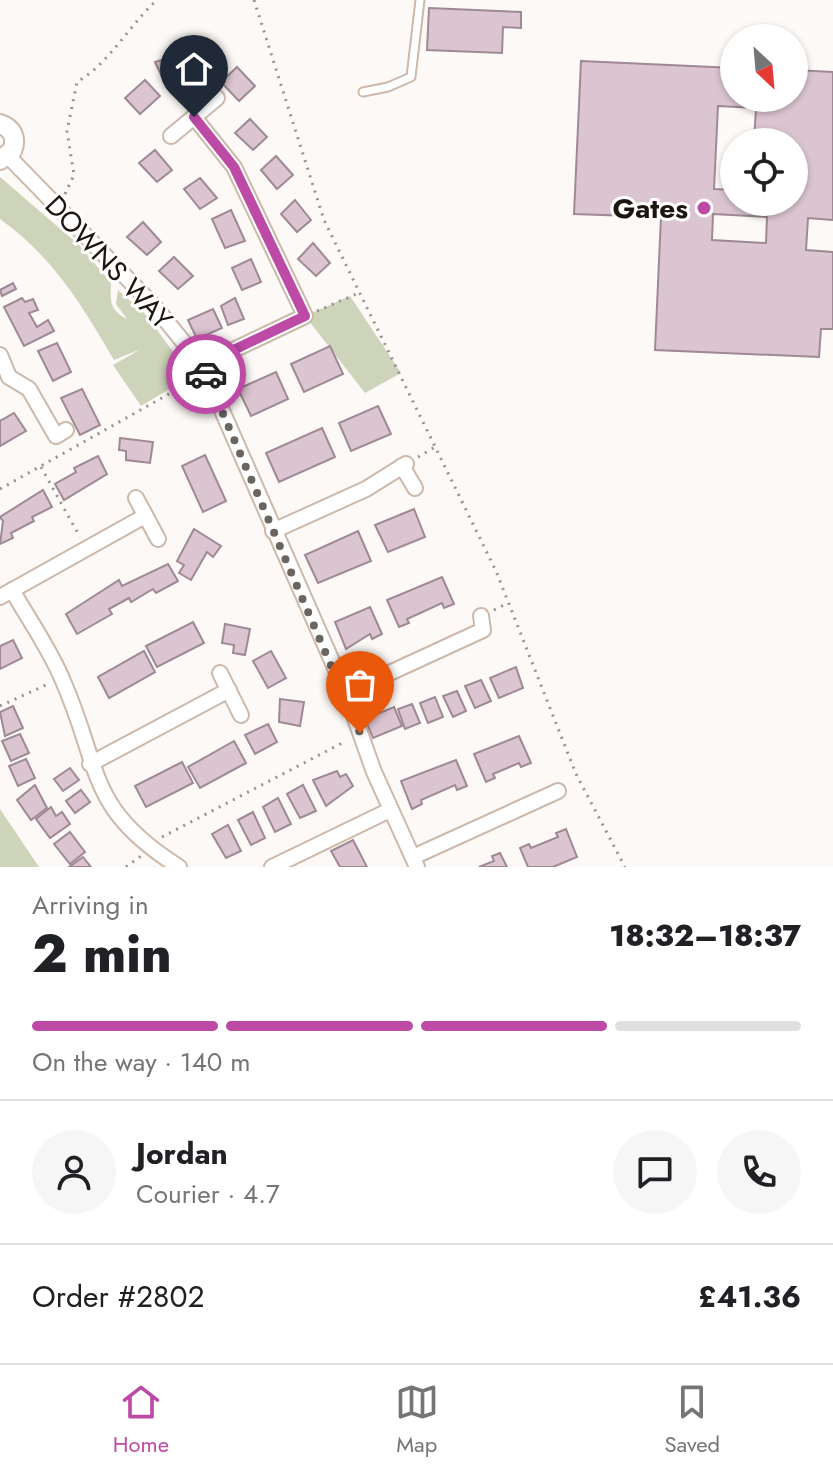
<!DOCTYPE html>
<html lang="en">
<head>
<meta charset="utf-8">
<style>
  body { margin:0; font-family:Jost,sans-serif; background:#f6f6f6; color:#202124; height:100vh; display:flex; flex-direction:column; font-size:30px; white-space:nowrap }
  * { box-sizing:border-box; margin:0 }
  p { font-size:26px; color:#757577 }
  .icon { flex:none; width:44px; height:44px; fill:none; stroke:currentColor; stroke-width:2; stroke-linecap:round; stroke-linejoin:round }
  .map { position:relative; height:867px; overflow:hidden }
  .drawer { display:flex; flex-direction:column; background:#fff; flex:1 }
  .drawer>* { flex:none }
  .needle { width:52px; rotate:154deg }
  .buttons { position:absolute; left:720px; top:24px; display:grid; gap:16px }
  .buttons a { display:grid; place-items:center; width:88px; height:88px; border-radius:50%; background:#fff; box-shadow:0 2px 6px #0004; font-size:40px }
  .pin { position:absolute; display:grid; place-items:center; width:68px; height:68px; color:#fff; margin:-82px -34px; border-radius:50% 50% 50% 0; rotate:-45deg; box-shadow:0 0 8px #0007 }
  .pin .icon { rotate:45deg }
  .courier { position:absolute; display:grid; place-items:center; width:80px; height:80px; margin:-40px; border:6px solid #bd4aa5; border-radius:50%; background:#fff; color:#222; box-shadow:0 2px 10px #0007 }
  .head em { font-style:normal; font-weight:800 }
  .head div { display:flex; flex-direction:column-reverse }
  .head { display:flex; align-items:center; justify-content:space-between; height:136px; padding:0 32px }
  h1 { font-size:52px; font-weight:800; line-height:60px }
  .bar { display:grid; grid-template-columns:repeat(4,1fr); gap:12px 8px; align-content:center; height:96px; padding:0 32px }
  .bar i { height:10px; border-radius:6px; background:#e0e0e0 }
  .bar .on { background:#bd4aa5 }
  .bar p { grid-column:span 4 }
  .line { display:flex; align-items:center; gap:20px; padding:0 32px; border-top:2px solid #e0e0e0 }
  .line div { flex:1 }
  .round { display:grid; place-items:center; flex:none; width:84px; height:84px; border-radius:42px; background:#f6f6f6 }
  .dock { display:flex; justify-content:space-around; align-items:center; height:112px; border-top:2px solid #e0e0e0; background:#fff; font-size:22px; color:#757577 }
  .dock a { display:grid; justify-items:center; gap:4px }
  .dock .on { color:#bd4aa5 }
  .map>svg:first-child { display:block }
</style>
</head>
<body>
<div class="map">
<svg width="833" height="867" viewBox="0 0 833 867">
  <rect width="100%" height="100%" fill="#fdf9f6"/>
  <g fill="#ced4ba">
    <path d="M0 177 79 245 111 283C110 302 110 310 127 319L116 304 118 290 146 315 191 376 141 406 113 365 141 349 114 360C82 305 53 257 0 219Z"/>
    <path d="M350 296 401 373 365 393 305 316Z"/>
    <path d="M0 809 39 867H0Z"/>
  </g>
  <g fill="#dbc5d1" stroke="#9e8994" stroke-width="2" fill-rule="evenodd">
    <path d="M429 8 521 12V28L503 27 502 53 427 50Z"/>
    <path d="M174 56 177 62 190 56 199 76 168 89 155 62Z"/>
    <path d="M581 61 734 68V98H794V70L833 72V220L808 218 806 250 833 252V329H821L819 357 655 350 661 217 574 214ZM718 106 756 108 754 142H794V202H734V190L714 189ZM713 214 767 217 766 243 712 240Z"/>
    <path d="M237 67 255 86 239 101 221 82Z"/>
    <path d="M145 80 160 96 140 114 125 98Z"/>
    <path d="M250 119 267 137 253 150 235 133Z"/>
    <path d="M155 150 172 170 157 182 139 163Z"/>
    <path d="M276 156 293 175 277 189 261 170Z"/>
    <path d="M200 178 217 198 200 209 184 189Z"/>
    <path d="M295 200 311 220 297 232 281 214Z"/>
    <path d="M231 210 245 241 225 248 212 219Z"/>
    <path d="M143 222 161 242 147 255 127 237Z"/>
    <path d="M313 243 330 263 316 276 298 259Z"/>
    <path d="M174 257 193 276 178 289 159 271Z"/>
    <path d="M251 259 261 282 242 290 232 268Z"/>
    <path d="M13 283 16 289 2 296 0 290Z"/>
    <path d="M22 298 25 302 33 299 38 310 29 313 37 327 48 320 54 331 24 346 4 307Z"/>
    <path d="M235 298 244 319 228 325 221 306Z"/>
    <path d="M213 309 222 328 197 339 188 320Z"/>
    <path d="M57 343 71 372 53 381 38 351Z"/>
    <path d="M330 346 343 374 304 392 291 364Z"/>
    <path d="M276 372 288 399 251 416 238 389Z"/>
    <path d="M82 389 100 425 80 435 61 398Z"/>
    <path d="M378 406 391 434 351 451 339 423Z"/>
    <path d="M14 413 26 431 0 446V421Z"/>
    <path d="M322 428 335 457 279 482 266 453Z"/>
    <path d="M120 438 153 442 150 463 126 460V451L119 450Z"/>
    <path d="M205 455 226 501 203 512 182 466Z"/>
    <path d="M98 456 107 474 64 500 55 484 76 472 74 468Z"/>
    <path d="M43 490 52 507 32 517 34 521 11 533 13 538 0 544 3 521 0 517Z"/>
    <path d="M414 509 425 537 388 552 375 525Z"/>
    <path d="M194 529 221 546 213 557 207 552 191 580 179 573 184 565 177 561Z"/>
    <path d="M358 531 371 561 318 583 305 555Z"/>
    <path d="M168 564 178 581 156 593 153 589 131 602 129 598 109 609 112 614 77 634 66 614 119 580 122 586Z"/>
    <path d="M442 577 454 604 444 608 442 603 407 619 409 623 399 627 387 600Z"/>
    <path d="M370 607 382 634 372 639 370 634 346 649 335 622Z"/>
    <path d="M193 622 204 643 157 667 146 646Z"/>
    <path d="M225 624 250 629 245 655 233 653 234 645 222 643Z"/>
    <path d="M13 640 22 658 0 669V646Z"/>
    <path d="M144 651 155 672 109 698 98 677Z"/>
    <path d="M271 651 286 678 268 688 253 661Z"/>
    <path d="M516 667 523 688 499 698 490 678Z"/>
    <path d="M481 680 491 701 475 708 465 686Z"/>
    <path d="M457 691 466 711 453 717 443 696Z"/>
    <path d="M435 697 443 717 428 723 420 703Z"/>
    <path d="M280 699 304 702 300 726 279 722Z"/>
    <path d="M412 704 420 723 405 729 398 709Z"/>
    <path d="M13 706 23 728 5 736 0 712Z"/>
    <path d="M394 707 402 726 373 738 365 719Z"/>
    <path d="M268 724 277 742 255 754 245 735Z"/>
    <path d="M20 734 29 753 11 761 2 741Z"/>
    <path d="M519 736 531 763 521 767 519 763 493 774 495 778 486 782 474 754Z"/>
    <path d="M234 741 246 763 200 788 188 767Z"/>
    <path d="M26 759 35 778 18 786 9 766Z"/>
    <path d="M456 760 467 786 457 790 455 785 421 800 422 804 412 809 401 781Z"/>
    <path d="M182 762 193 783 146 807 135 786Z"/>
    <path d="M70 768 79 780 63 791 54 779Z"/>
    <path d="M337 771 340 777 346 774 353 786 326 806 313 780Z"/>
    <path d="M35 785 47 808 31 820 17 800Z"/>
    <path d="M303 785 316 811 300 818 287 794Z"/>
    <path d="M81 790 90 802 75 813 66 801Z"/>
    <path d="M278 798 291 824 275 832 263 807Z"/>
    <path d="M51 807 56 816 62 812 70 824 50 838 36 819Z"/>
    <path d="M253 812 265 838 251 845 238 820Z"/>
    <path d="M228 825 241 851 226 858 212 834Z"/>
    <path d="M566 829 577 857 553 867H528L520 848 529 844 531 848 558 837 556 833Z"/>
    <path d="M70 832 85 852 70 864 54 844Z"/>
    <path d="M353 840 367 867H340L331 851Z"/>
    <path d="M500 853 507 867H479L494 861 492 856Z"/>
    <path d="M83 857 91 867H69Z"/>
  </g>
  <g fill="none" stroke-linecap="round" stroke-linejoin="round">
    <g stroke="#ccb9ab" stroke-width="11">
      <path id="service" d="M363 92 388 87 411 77 420 0"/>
    </g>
    <g stroke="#ccb9ab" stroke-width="18">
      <g id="minor">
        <path d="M194 117 234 167 305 316 202 365"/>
        <path d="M171 136 217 98"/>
        <path d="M8 156 155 307 202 365 346 693 374 772 417 867"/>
        <path d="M0 355 9 377 29 389 56 436 66 430"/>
        <path d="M402 466 415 488"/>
        <path d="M136 498 158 539"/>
        <path d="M273 531 366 489 406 464"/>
        <path d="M12 590C29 620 50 649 63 681 102 770 86 808 179 867"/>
        <path d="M0 597 145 516"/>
        <path d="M220 673 241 715"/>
        <path d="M346 693 483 630 481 616"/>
        <path d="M90 764 229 690"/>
        <path d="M413 857 558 791"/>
        <path d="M272 867 390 810"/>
      </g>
    </g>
    <g stroke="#ccb9ab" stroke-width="22">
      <path id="tertiary" d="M0 124C13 128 17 139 12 151L0 160"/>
    </g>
    <g stroke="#97918e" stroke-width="3" stroke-dasharray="2 6" stroke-linecap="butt">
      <path d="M254 0 324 220 496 571 576 774 625 867"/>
      <path d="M65 194 74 175 67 131 77 82C110 63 129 25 157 0"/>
      <path d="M317 311 361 292"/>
      <path d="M418 457 435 447"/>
      <path d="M41 467 80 537"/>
      <path d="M0 489 192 381"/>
      <path d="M494 610 508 603"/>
      <path d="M0 706 48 684"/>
      <path d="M162 837 346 741"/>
      <path d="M126 867 141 856"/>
    </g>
    <use href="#service" stroke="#fff" stroke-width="7"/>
    <use href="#minor" stroke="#fff" stroke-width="14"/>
    <use href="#tertiary" stroke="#fff" stroke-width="18"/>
  </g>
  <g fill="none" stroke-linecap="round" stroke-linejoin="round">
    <path stroke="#6b6560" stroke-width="8" stroke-dasharray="0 14.4" d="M206 374 360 733"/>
    <path stroke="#bd4aa5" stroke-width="10" d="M194 117 234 167 305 316 202 365 206 374"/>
  </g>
  <circle fill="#bd4aa5" stroke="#fff" stroke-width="3" cx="704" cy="208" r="8"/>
  <g text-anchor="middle" stroke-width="6" stroke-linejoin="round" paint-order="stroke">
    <g font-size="28" font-weight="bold" fill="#1c1510" stroke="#fff" text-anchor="end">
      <text x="688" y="218">Gates</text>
    </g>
    <g font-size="28" fill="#1c1510" stroke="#fff">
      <text transform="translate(109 262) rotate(47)" y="10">DOWNS WAY</text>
    </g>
  </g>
</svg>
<div class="buttons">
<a><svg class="needle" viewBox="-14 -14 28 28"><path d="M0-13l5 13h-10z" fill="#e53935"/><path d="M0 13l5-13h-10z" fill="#757577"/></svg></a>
<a><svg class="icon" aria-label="locate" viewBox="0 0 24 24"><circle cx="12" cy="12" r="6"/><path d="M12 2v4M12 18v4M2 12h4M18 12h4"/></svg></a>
</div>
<div class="pin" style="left:360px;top:733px;background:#ea580c"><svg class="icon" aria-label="bag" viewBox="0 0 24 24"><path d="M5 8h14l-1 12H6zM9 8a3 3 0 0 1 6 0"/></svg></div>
<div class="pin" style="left:194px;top:117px;background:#1f2937"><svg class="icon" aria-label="home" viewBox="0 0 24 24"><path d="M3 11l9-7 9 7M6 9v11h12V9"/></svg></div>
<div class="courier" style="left:206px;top:374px"><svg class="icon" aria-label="car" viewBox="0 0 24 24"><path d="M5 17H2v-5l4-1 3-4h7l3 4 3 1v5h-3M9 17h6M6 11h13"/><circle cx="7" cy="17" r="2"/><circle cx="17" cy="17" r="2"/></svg></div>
</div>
<section class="drawer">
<div class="head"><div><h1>2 min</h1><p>Arriving in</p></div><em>18:32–18:37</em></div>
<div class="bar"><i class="on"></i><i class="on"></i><i class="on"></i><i></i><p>On the way · 140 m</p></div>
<div class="line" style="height:144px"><a class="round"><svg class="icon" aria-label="person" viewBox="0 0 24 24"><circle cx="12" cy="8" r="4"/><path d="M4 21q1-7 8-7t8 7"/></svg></a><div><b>Jordan</b><p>Courier · 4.7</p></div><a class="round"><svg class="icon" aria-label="chat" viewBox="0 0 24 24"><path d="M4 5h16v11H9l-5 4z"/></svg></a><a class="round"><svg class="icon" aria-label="phone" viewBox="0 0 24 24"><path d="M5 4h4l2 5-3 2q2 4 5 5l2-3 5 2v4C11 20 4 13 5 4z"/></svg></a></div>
<div class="line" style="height:104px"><div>Order #2802</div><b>£41.36</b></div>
</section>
<nav class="dock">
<a class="on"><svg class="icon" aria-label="home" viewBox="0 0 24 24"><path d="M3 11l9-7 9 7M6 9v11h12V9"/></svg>Home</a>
<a><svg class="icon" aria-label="map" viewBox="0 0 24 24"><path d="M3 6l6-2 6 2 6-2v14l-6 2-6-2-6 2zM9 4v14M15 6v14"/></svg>Map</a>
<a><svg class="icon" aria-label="saved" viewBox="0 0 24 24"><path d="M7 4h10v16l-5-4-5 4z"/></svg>Saved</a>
</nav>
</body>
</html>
